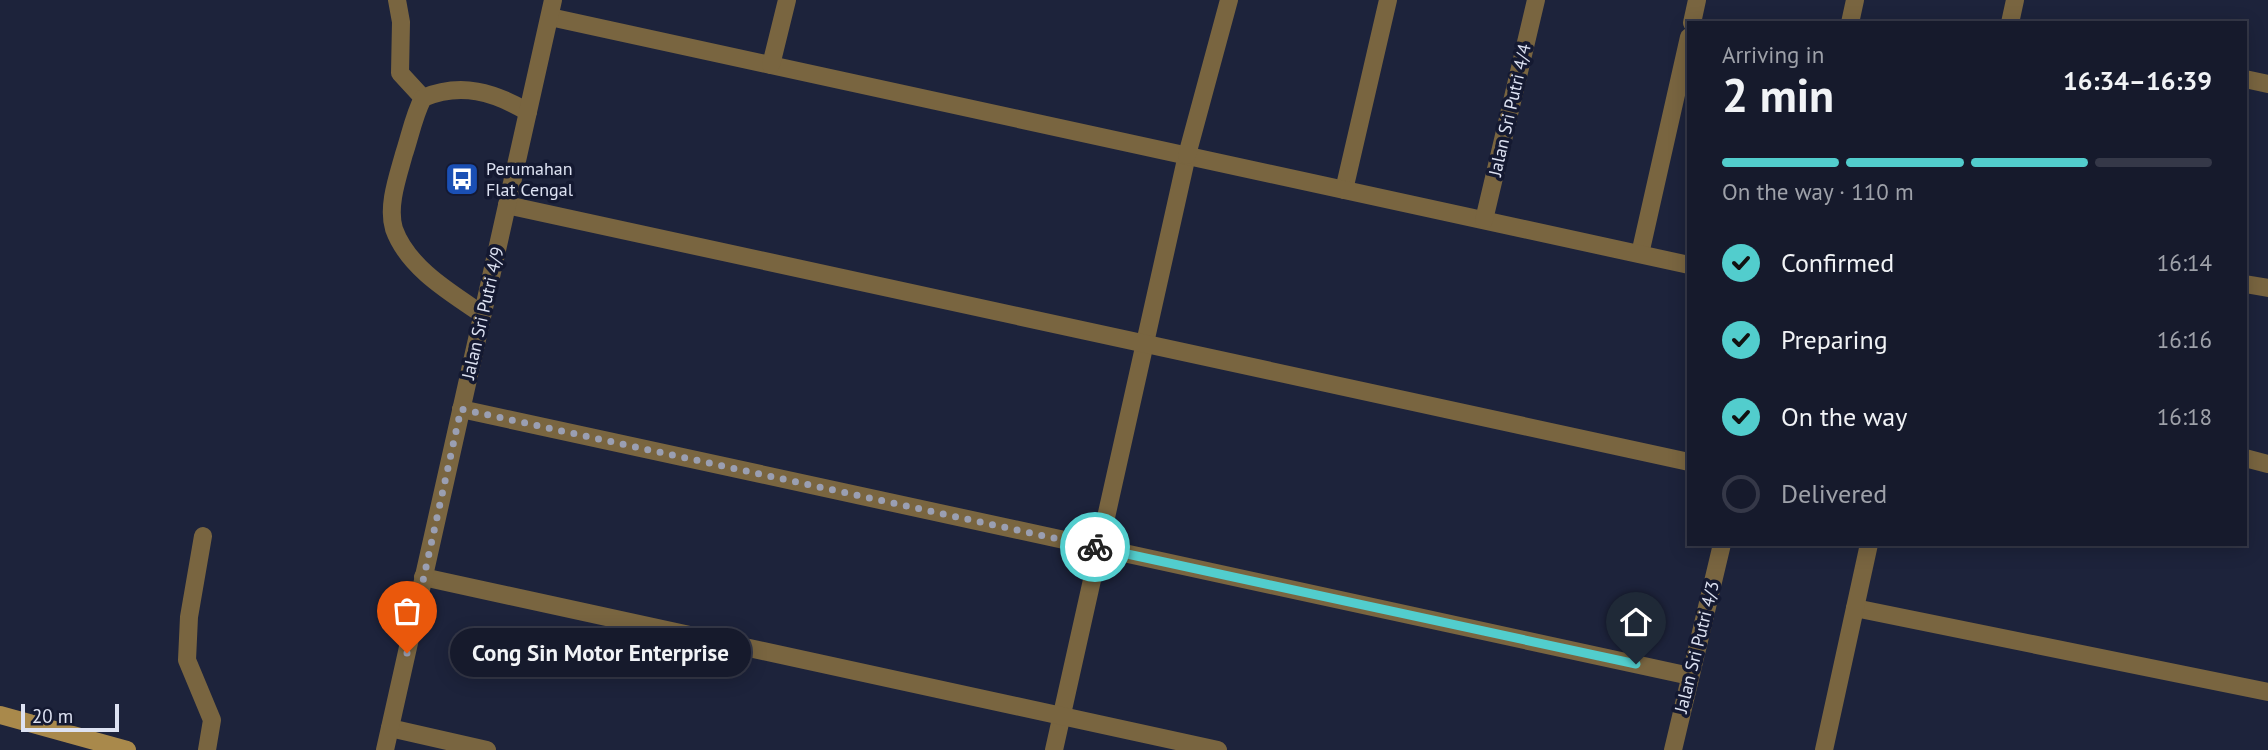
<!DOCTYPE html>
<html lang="en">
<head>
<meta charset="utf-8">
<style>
  body { margin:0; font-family:"PT Sans",sans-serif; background:#232738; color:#f1f3f6; height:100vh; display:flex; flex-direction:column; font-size:26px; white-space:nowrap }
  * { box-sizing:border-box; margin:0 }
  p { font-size:23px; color:#9ea1a9 }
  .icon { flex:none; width:38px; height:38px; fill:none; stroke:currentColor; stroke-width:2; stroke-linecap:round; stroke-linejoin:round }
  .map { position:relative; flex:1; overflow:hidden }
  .sheet { position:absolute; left:1687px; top:21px; width:560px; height:525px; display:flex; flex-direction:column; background:#161a2c; border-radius:0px; box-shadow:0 4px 18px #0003,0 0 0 2px #353848 }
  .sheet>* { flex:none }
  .scale { position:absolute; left:21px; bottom:18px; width:98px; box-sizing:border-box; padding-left:7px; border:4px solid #dde2f2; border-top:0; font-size:19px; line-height:24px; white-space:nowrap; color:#dde2f2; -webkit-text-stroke:5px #141931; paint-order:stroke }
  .pin { position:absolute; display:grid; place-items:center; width:60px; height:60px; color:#fff; margin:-72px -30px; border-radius:50% 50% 50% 0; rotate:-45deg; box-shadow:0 0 7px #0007 }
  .pin .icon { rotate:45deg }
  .courier { position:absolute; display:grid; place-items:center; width:70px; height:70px; margin:-35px; border:5px solid #52cdcd; border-radius:50%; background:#fff; color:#222; box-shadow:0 2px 9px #0007 }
  .bubble { position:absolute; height:49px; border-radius:24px; background:#161a2c; box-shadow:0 4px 18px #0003,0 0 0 2px #353848; font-size:23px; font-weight:800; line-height:49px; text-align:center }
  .head em { font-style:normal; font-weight:800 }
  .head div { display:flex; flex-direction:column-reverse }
  .head { display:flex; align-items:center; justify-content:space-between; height:119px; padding:0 35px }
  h1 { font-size:46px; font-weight:800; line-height:52px }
  .bar { display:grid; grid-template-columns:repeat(4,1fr); gap:10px 7px; align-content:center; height:84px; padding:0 35px }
  .bar i { height:9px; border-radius:5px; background:#353848 }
  .bar .current { background:#52cdcd }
  .bar p { grid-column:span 4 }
  ol { padding:0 35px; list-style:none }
  li { display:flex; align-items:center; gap:21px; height:77px }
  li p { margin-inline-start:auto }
  li .icon { padding:7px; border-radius:50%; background:#52cdcd; color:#111; stroke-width:4 }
  li:last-child { color:#9ea1a9 }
  li i { width:38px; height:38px; border:4px solid #353848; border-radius:50% }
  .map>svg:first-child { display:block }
</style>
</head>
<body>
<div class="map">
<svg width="2268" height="750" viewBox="0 0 2268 750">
  <rect width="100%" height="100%" fill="#1d233b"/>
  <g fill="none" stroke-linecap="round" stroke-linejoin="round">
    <g stroke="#796540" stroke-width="18">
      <path d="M397 0 401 22 400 73 423 98"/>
      <path d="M1692 23 1697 0"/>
      <path d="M2010 23 2015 0"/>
      <path d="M2245 79 2268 84"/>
      <path d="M1344 190 1388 0"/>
      <path d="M1640 254 1689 37"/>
      <path d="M482 314C451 293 408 268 394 229 387 206 398 176 404 154 410 136 414 115 423 98 461 82 494 92 528 112"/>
      <path d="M2245 458 2268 464"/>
      <path d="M203 536 189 617 187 660 212 720 207 750"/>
      <path d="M1054 750 1187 155"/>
    </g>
    <g stroke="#796540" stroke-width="18">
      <path d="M550 17 1689 265"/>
      <path d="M1850 23 1855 0"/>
      <path d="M771 65 787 0"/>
      <path d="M1187 155 1229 0"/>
      <path d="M507 205 1689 462"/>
      <path d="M1484 220 1536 0"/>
      <path d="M2245 284 2268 288"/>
      <path d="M461 409 1690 676"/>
      <path d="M423 577 1218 750"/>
      <path d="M1855 608 2268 692"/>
      <path d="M390 728 487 750"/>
      <path d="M385 750 553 0"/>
      <path d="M1673 750 1722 544"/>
      <path d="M1824 750 1869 544"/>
    </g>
    <path stroke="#a9894b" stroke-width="18" d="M0 715 127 750"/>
  </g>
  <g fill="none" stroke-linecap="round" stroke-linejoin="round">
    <path stroke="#9a9fb2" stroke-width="7" stroke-dasharray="0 12.6" d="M407 653 461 409 1095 547"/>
    <path stroke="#52cdcd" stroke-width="9" d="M1095 547 1636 664"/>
  </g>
  <defs>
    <g id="bus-square" transform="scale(1.75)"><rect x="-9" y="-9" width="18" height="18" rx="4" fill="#1a4fb4" stroke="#141931"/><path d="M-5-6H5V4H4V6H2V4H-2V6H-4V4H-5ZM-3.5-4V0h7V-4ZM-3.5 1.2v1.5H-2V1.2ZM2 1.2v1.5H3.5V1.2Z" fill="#fff"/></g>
  </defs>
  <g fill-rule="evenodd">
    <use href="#bus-square" x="462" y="179"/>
  </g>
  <g text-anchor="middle" stroke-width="7" stroke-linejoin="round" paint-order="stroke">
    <g font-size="18" fill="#dde2f2" stroke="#141931">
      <text transform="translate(1510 110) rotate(-77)" y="6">Jalan Sri Putri 4/4</text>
      <text transform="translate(483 313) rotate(-77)" y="6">Jalan Sri Putri 4/9</text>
      <text transform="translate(1697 647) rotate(-76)" y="6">Jalan Sri Putri 4/3</text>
    </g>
    <g font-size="18" fill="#dde2f2" stroke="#141931" text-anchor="start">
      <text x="486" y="175">Perumahan<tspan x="486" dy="21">Flat Cengal</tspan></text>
    </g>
  </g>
</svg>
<div class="scale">20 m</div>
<div class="pin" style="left:407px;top:653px;background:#ea580c"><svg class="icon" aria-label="bag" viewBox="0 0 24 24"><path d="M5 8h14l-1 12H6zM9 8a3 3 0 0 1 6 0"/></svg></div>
<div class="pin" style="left:1636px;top:664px;background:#1f2937"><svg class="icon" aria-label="home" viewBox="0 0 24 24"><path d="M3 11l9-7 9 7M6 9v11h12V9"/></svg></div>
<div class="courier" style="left:1095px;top:547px"><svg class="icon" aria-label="bike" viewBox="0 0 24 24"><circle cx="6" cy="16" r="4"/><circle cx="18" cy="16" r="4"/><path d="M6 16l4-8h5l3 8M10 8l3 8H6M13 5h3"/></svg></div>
<div class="bubble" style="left:450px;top:628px;width:301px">Cong Sin Motor Enterprise</div>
<section class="sheet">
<div class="head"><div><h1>2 min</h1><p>Arriving in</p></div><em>16:34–16:39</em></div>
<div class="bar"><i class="current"></i><i class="current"></i><i class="current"></i><i></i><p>On the way · 110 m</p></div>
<ol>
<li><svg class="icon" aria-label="check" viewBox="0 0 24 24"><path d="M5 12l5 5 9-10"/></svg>Confirmed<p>16:14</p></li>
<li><svg class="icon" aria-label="check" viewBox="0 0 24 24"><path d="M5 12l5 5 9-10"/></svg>Preparing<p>16:16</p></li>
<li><svg class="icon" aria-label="check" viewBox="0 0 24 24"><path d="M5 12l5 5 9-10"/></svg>On the way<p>16:18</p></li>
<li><i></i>Delivered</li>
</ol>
</section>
</div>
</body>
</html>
